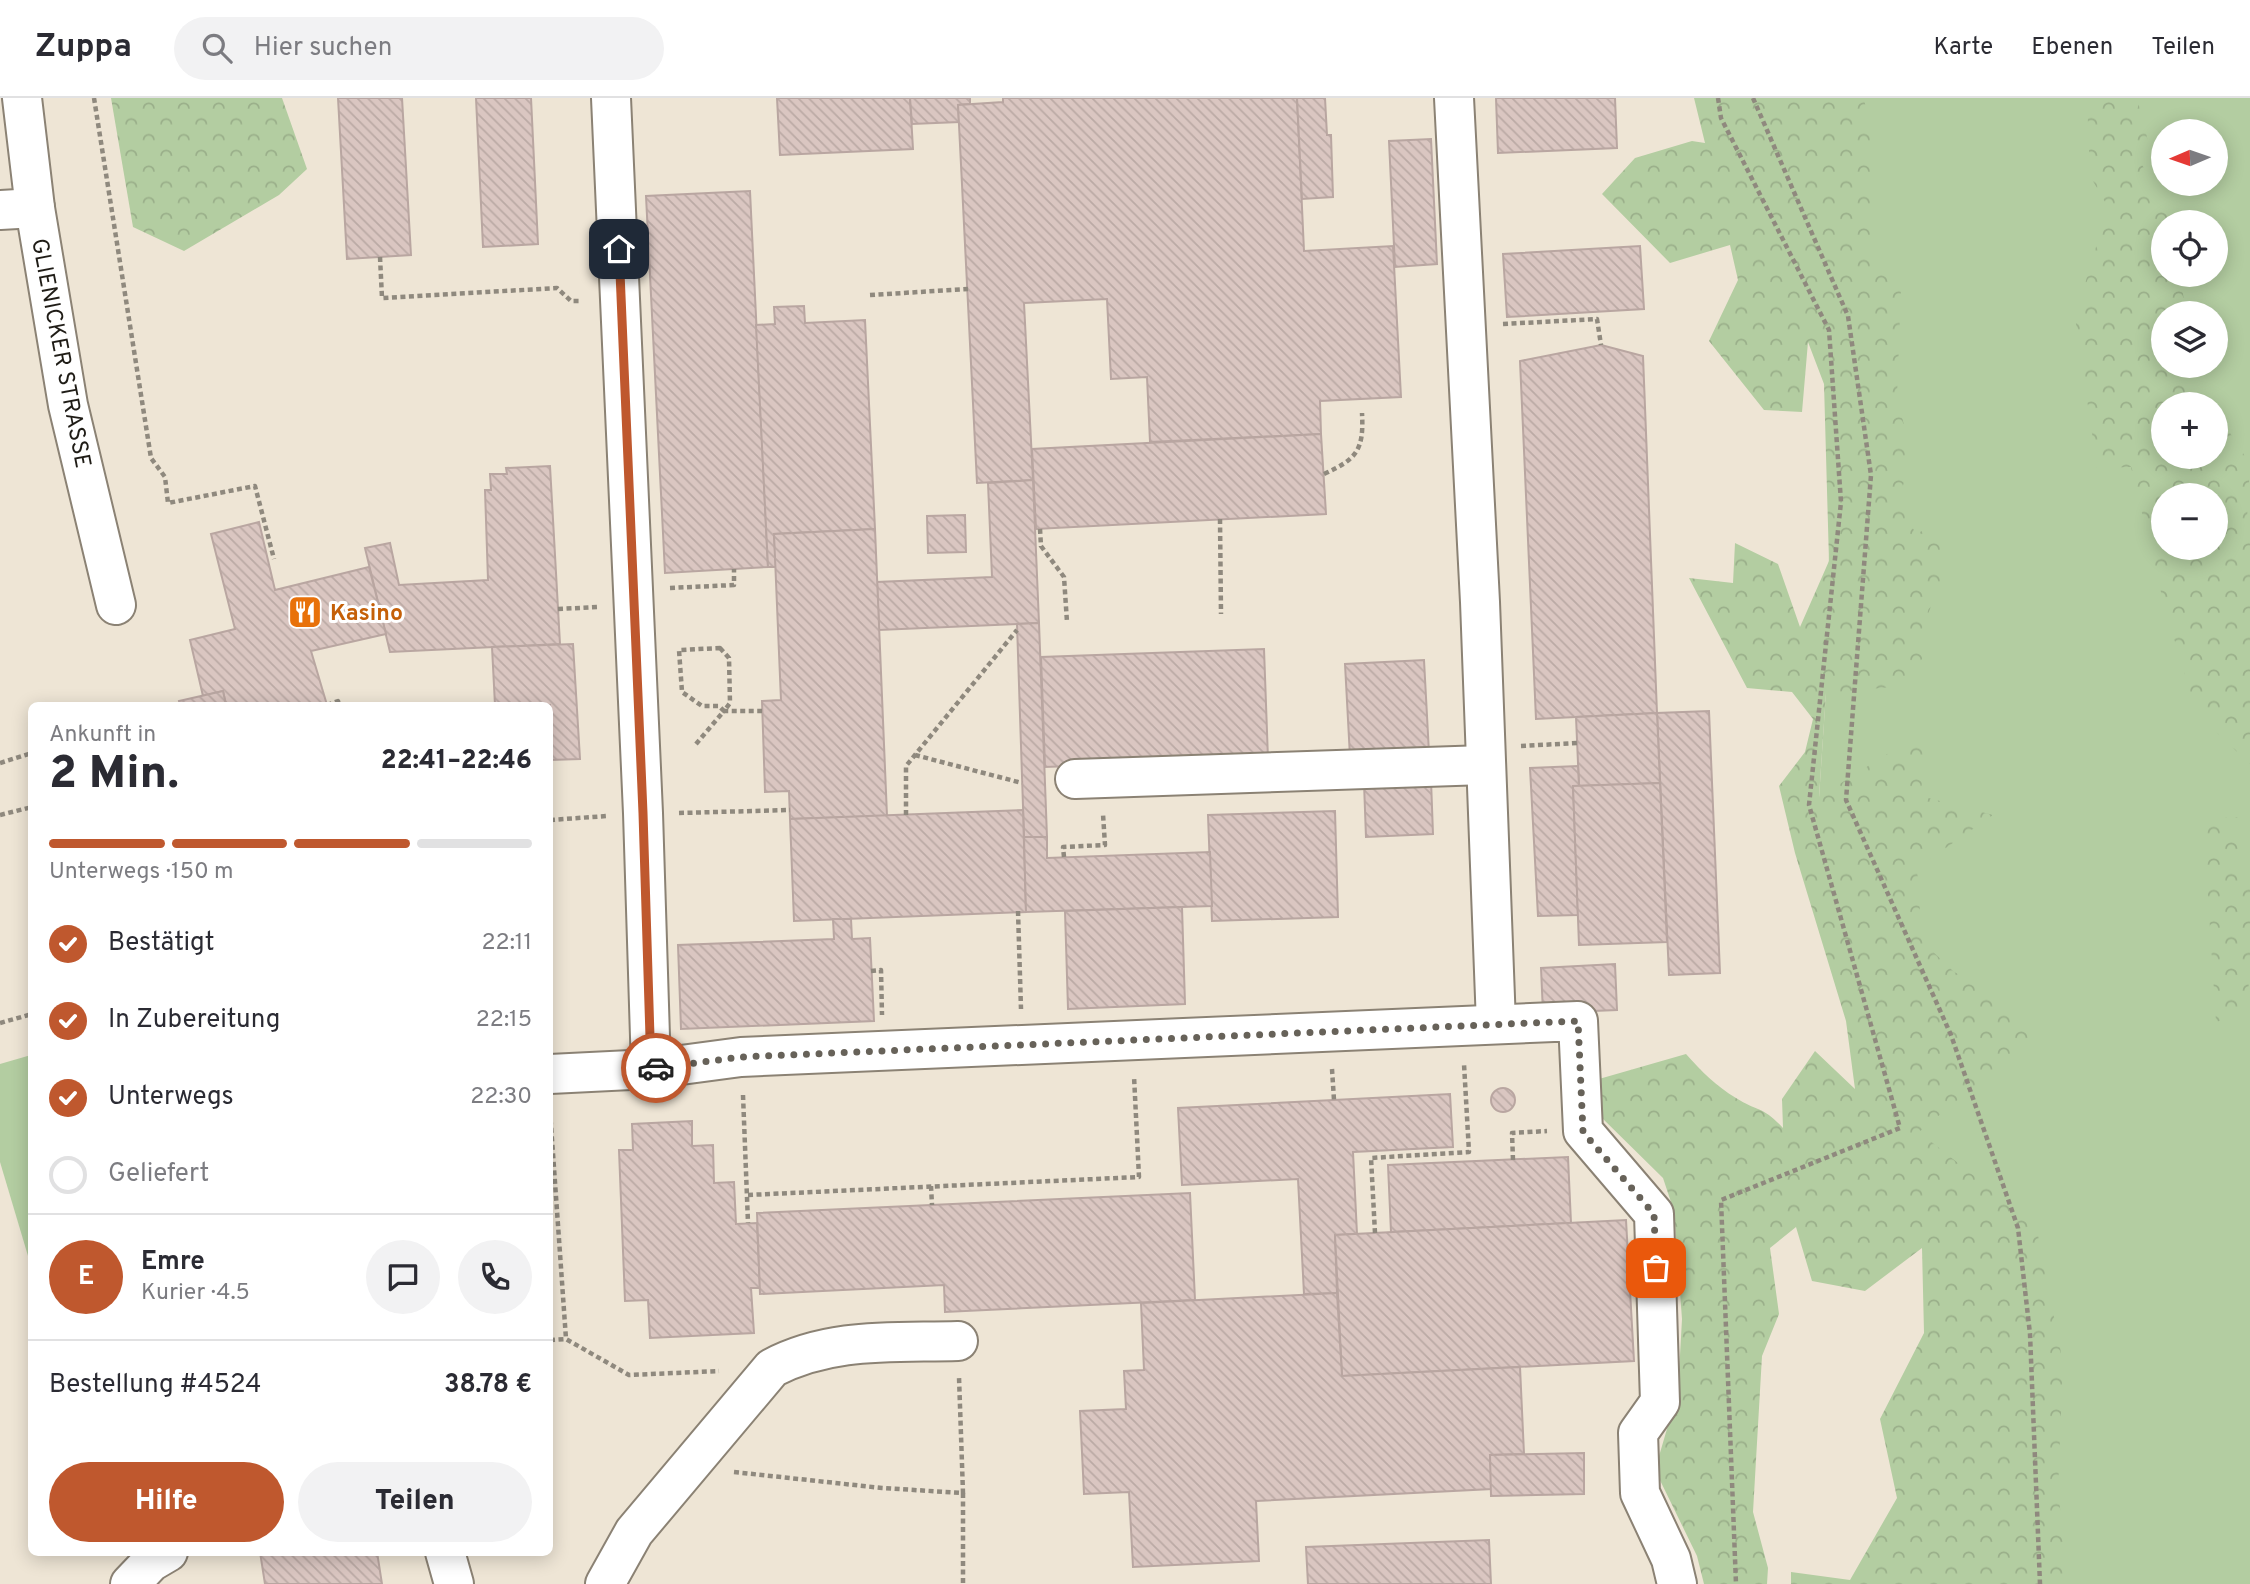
<!DOCTYPE html>
<html lang="de">
<head>
<meta charset="utf-8">
<style>
  body { margin:0; font-family:Overpass,sans-serif; background:#f2f2f3; color:#2b2b33; height:100vh; display:flex; flex-direction:column; font-size:26px; white-space:nowrap }
  * { box-sizing:border-box; margin:0 }
  p { font-size:23px; color:#7c7c81 }
  .icon { flex:none; width:38px; height:38px; fill:none; stroke:currentColor; stroke-width:2; stroke-linecap:round; stroke-linejoin:round }
  .map { position:relative; flex:1; overflow:hidden }
  .sheet { position:absolute; left:28px; top:604px; width:525px; height:854px; display:flex; flex-direction:column; background:#fff; border-radius:10px; box-shadow:0 4px 18px #0003 }
  .sheet>* { flex:none }
  .needle { width:46px; rotate:268deg }
  .controls { position:absolute; left:2151px; top:21px; display:grid; gap:14px }
  .controls a { display:grid; place-items:center; width:77px; height:77px; border-radius:50%; background:#fff; box-shadow:0 4px 18px #0003; font-size:35px }
  .pin { position:absolute; display:grid; place-items:center; width:60px; height:60px; color:#fff; margin:-30px; border-radius:14px; box-shadow:0 4px 10px #0006 }
  .courier { position:absolute; display:grid; place-items:center; width:70px; height:70px; margin:-35px; border:5px solid #bf582e; border-radius:50%; background:#fff; color:#222; box-shadow:0 2px 9px #0007 }
  .headline em { font-style:normal; font-weight:800 }
  .headline div { display:flex; flex-direction:column-reverse }
  .headline { display:flex; align-items:center; justify-content:space-between; height:119px; padding:0 21px }
  h1 { font-size:46px; font-weight:800; line-height:52px }
  .bar { display:grid; grid-template-columns:repeat(4,1fr); gap:10px 7px; align-content:center; height:84px; padding:0 21px }
  .bar i { height:9px; border-radius:5px; background:#e1e1e2 }
  .bar .current { background:#bf582e }
  .bar p { grid-column:span 4 }
  .line { display:flex; align-items:center; gap:18px; padding:0 21px; border-top:2px solid #e1e1e2 }
  .line div { flex:1 }
  .round { display:grid; place-items:center; flex:none; width:74px; height:74px; border-radius:37px; background:#f2f2f3 }
  ol { padding:0 21px; list-style:none }
  li { display:flex; align-items:center; gap:21px; height:77px }
  li p { margin-inline-start:auto }
  li .icon { padding:7px; border-radius:50%; background:#bf582e; color:#fff; stroke-width:4 }
  li:last-child { color:#7c7c81 }
  li i { width:38px; height:38px; border:4px solid #e1e1e2; border-radius:50% }
  .primary-button { display:flex; gap:14px; margin-top:auto; padding:14px 21px }
  .primary-button a { flex:1; height:80px; border-radius:42px; background:#bf582e; color:#fff; font-size:28px; font-weight:800; line-height:80px; text-align:center }
  .primary-button a+a { background:#f2f2f3; color:#2b2b33 }
  header { display:flex; align-items:center; gap:42px; box-sizing:border-box; height:98px; padding:0 35px; background:#fff; border-bottom:2px solid #e1e1e2 }
  header strong { font-size:33px }
  nav { display:flex; gap:38px; margin-inline-start:auto; font-size:24px }
  .search { width:490px; height:63px; background:#f2f2f3; display:flex; align-items:center; gap:18px; box-sizing:border-box; padding:0 24px; border-radius:38px; color:#7c7c81; font-size:26px }
  .map>svg:first-child { display:block }
</style>
</head>
<body>
<header>
<strong>Zuppa</strong>
<div class="search"><svg class="icon" aria-label="search" viewBox="0 0 24 24"><circle cx="10" cy="10" r="6"/><path d="M15 15l6 6"/></svg>Hier suchen</div>
<nav><a>Karte</a><a>Ebenen</a><a>Teilen</a></nav>
</header>
<div class="map">
<svg width="2250" height="1486" viewBox="0 0 2250 1486">
  <defs>
    <pattern id="forest-crowns" width="20" height="18" patternUnits="userSpaceOnUse" patternTransform="scale(1.75)"><rect width="20" height="18" fill="#b3cda1"/><path d="M2 6a3 3 0 1 1 6 0M12 15a3 3 0 1 1 6 0" fill="none" stroke="#9aaf8a"/></pattern>
    <pattern id="building-back-hatch" width="6" height="6" patternUnits="userSpaceOnUse" patternTransform="scale(1.75)"><rect width="6" height="6" fill="#dac6c1"/><path d="M-1 5l2 2M0 0l6 6M5-1l2 2" fill="none" stroke="#bbaaa5"/></pattern>
  </defs>
  <rect width="100%" height="100%" fill="#eee5d5"/>
  <g fill="#b3cda1" fill-rule="evenodd">
    <path d="M1727 0H2250V1486H2014L1819 700 1826 594 1834 226ZM2163 33H2216V86H2163ZM2163 124H2216V177H2163ZM2163 215H2216V268H2163ZM2163 306H2216V359H2163ZM2163 397H2216V450H2163Z"/>
    <path d="M31 957H32L31 1168 0 1064V966Z"/>
  </g>
  <g fill="url(#forest-crowns)" fill-rule="evenodd">
    <path d="M111 0H282L307 71 279 97 184 153 133 129Z"/>
    <path d="M1694 0H1864L1874 55V169L1901 189 1897 300 1911 354 1902 392V410L1916 436 1936 426 1945 444 1944 475 1921 534 1922 561 1903 588 1826 595 1819 699 1925 632 1921 698 1993 717 1917 770 1922 843 1954 874 2006 899 2031 941 1919 1034 2036 1127 2063 1265 2058 1391 2068 1486H1791V1474L1850 1482 1897 1400 1880 1321 1924 1235 1922 1150 1865 1193 1812 1183 1796 1129 1770 1150 1779 1216 1762 1258 1753 1414 1768 1470 1767 1486H1704L1697 1458 1655 1372 1678 1293 1682 1221 1674 1113 1663 1080 1601 1019 1599 981 1686 956C1702 974 1716 988 1736 1000 1758 1014 1763 1008 1783 1030L1782 1001 1815 953 1855 991 1846 923 1795 755 1779 688 1805 654 1813 621 1792 594 1747 590 1689 480 1733 485 1735 445 1778 466 1800 529 1829 463 1824 286 1808 244 1802 314 1764 312 1709 243 1738 182 1730 147 1670 165 1602 96 1635 60 1692 43 1705 45Z"/>
    <path d="M2087 0H2137L2149 47 2138 58 2170 124H2163V177H2180L2186 215H2163V268H2193L2196 283 2211 306H2163V359H2216V313L2250 366 2247 422 2250 428V666L2197 616 2165 511 2131 369 2097 370 2075 219 2108 109 2090 78ZM2216 397V450H2163V397Z"/>
    <path d="M2240 719 2239 782 2250 790V861L2247 859 2250 913 2216 924 2203 721Z"/>
  </g>
  <g fill="url(#building-back-hatch)" stroke="#b9a6a1" stroke-width="2">
    <path d="M338 0H402L411 157 347 161Z"/>
    <path d="M476 0H531L538 146 483 149Z"/>
    <path d="M777 0H910L913 51 780 57Z"/>
    <path d="M910 0H970V6L958 7 959 24 912 26Z"/>
    <path d="M1003 0H1297L1304 153 1393 148 1401 299 1320 303 1321 336 1150 344 1147 279 1111 281 1107 201 1024 205 1033 382 977 385 958 7 1003 4Z"/>
    <path d="M1297 0H1325L1327 37H1331L1333 99 1302 101Z"/>
    <path d="M1496 0H1615L1617 50 1498 55Z"/>
    <path d="M1431 41 1437 166 1395 169 1389 43Z"/>
    <path d="M750 93 768 469 665 475 646 98Z"/>
    <path d="M1640 148 1644 211 1507 219 1503 156Z"/>
    <path d="M804 208 805 225 865 222 875 431 774 436 776 469H768L756 227 775 226 774 209Z"/>
    <path d="M1601 247 1643 258 1657 615 1536 621 1520 263Z"/>
    <path d="M1321 336 1326 416 1036 431 1032 351Z"/>
    <path d="M550 368 560 546 390 554 365 450 390 445 399 487 488 482 485 392H491L490 376H507L506 370Z"/>
    <path d="M1033 382 1039 525 879 532 877 484 992 479 988 385Z"/>
    <path d="M965 417 966 454 928 455 927 418Z"/>
    <path d="M259 424 275 492 369 469 386 536 311 553 327 607H226L223 593 203 598 190 542 235 531 211 436Z"/>
    <path d="M875 431 887 718 790 721 789 693 765 694 762 603 781 602 774 436Z"/>
    <path d="M1039 525 1047 739H1024L1017 526Z"/>
    <path d="M573 546 580 661 550 662V607H495L492 549Z"/>
    <path d="M1264 551 1268 661 1045 669 1041 559Z"/>
    <path d="M1424 562 1429 655 1350 659 1345 566Z"/>
    <path d="M223 593 226 607H180L179 603Z"/>
    <path d="M1709 613 1720 875 1669 877 1657 615Z"/>
    <path d="M1657 615 1660 685 1579 688 1576 619Z"/>
    <path d="M1578 668 1579 688H1573L1578 817 1538 818 1530 670Z"/>
    <path d="M1431 682 1433 736 1366 739 1364 685Z"/>
    <path d="M1660 685 1667 844 1579 847 1573 688Z"/>
    <path d="M1023 712 1026 814 794 823 790 721Z"/>
    <path d="M1335 713 1338 819 1212 823 1208 717Z"/>
    <path d="M1024 739H1047V760L1210 754 1212 808 1026 814Z"/>
    <path d="M1182 809 1185 906 1068 911 1065 813Z"/>
    <path d="M833 821H851L852 841 870 840 874 923 681 931 678 847 834 841Z"/>
    <path d="M1615 866 1617 912 1543 915 1541 870Z"/>
    <circle cx="1503" cy="1002" r="12"/>
    <path d="M1450 996 1453 1049 1353 1054 1357 1136 1335 1137 1337 1195 1304 1196 1298 1081 1182 1087 1178 1010Z"/>
    <path d="M692 1023V1048L713 1047 714 1085 734 1084 736 1126 757 1125 760 1190H751L754 1235 650 1240 648 1202 625 1203 619 1052H633L632 1026Z"/>
    <path d="M1568 1059 1571 1125 1391 1134 1388 1067Z"/>
    <path d="M1190 1095 1195 1202 945 1214 944 1187 760 1196 757 1115Z"/>
    <path d="M1626 1122 1634 1263 1342 1278 1335 1137Z"/>
    <path d="M1337 1195 1342 1278 1520 1269 1524 1356 1490 1357 1492 1391 1256 1403 1259 1463 1133 1469 1129 1394 1084 1396 1080 1313 1126 1311 1124 1273 1144 1272 1141 1205Z"/>
    <path d="M1584 1355V1396L1491 1398 1490 1357Z"/>
    <path d="M1489 1442 1491 1486H1308L1306 1449Z"/>
    <path d="M260 1454H377L382 1486H265Z"/>
  </g>
  <g fill="none" stroke-linecap="round" stroke-linejoin="round">
    <g stroke="#8b8274" stroke-width="42">
      <g id="minor">
        <path d="M22 0 35 110 68 307 116 507"/>
        <path d="M611 0 643 715 651 971"/>
        <path d="M1454 0 1480 504 1496 926"/>
        <path d="M0 112 35 110"/>
        <path d="M1075 681 1485 667"/>
        <path d="M550 976 651 971 741 959 1578 923 1583 1033 1654 1116 1660 1304 1638 1335 1640 1395 1671 1461 1677 1486"/>
        <path d="M445 1454 454 1486"/>
        <path d="M130 1486 151 1464 168 1454"/>
        <path d="M605 1486 634 1434 772 1270C831 1239 893 1245 958 1243"/>
      </g>
    </g>
    <g stroke="#8f897e" stroke-width="4.5" stroke-dasharray="5 3.5" stroke-linecap="butt">
      <path d="M94 0 151 360 165 379 168 405 255 388 274 461"/>
      <path d="M1718 0 1721 20 1829 232 1841 404 1809 707 1900 1030 1721 1102 1736 1486"/>
      <path d="M1753 0 1848 218 1871 377 1846 702 1951 937 2018 1130 2030 1236 2040 1486"/>
      <path d="M380 159 382 200 557 190 571 203H582"/>
      <path d="M870 197 968 191"/>
      <path d="M1503 226 1597 221 1601 247"/>
      <path d="M1324 376C1357 361 1364 352 1362 315"/>
      <path d="M1220 421 1221 516"/>
      <path d="M1040 431 1041 448 1064 479 1067 524"/>
      <path d="M670 490 734 487V471"/>
      <path d="M558 511 599 509"/>
      <path d="M720 550 729 560 730 605 724 613 719 608H702L682 594 679 552Z"/>
      <path d="M327 607 338 603 339 607"/>
      <path d="M696 646 724 613H762"/>
      <path d="M1521 648 1577 645"/>
      <path d="M915 657 1022 685"/>
      <path d="M0 665 32 655"/>
      <path d="M679 715 790 712"/>
      <path d="M0 717 32 709"/>
      <path d="M906 717V668L1017 532"/>
      <path d="M550 722 607 718"/>
      <path d="M1064 759 1063 749 1105 747 1103 716"/>
      <path d="M1018 813 1021 911"/>
      <path d="M871 873 881 872 882 917"/>
      <path d="M0 925 32 916"/>
      <path d="M1332 971 1334 1002"/>
      <path d="M743 997 748 1125"/>
      <path d="M550 1013 566 1241 629 1277 719 1273"/>
      <path d="M1513 1062 1512 1035 1547 1033"/>
      <path d="M931 1088 932 1107"/>
      <path d="M748 1097 1139 1079 1134 978"/>
      <path d="M1375 1135 1371 1060 1469 1054 1464 966"/>
      <path d="M550 1242 566 1241"/>
      <path d="M734 1374 882 1390 963 1395 959 1279"/>
      <path d="M963 1395V1486"/>
    </g>
    <use href="#minor" stroke="#fff" stroke-width="38"/>
  </g>
  <g fill="none" stroke-linecap="round" stroke-linejoin="round">
    <path stroke="#676259" stroke-width="7" stroke-dasharray="0 12.6" d="M656 970 741 959 1578 923 1583 1034 1654 1116 1656 1170"/>
    <path stroke="#bf582e" stroke-width="9" d="M619 151 643 715 651 971 656 970"/>
  </g>
  <defs>
    <g id="restaurant-square" transform="scale(1.75)"><rect x="-9" y="-9" width="18" height="18" rx="4" fill="#e8710a" stroke="#fff"/><path d="M-5-6h1v4h1v-4h1v4h1v-4h1v5L-1.5 .5V6h-2V.5L-5-1ZM5-6V6H3V1.5H1.5Q1.5-4 5-6Z" fill="#fff"/></g>
  </defs>
  <g fill-rule="evenodd">
    <use href="#restaurant-square" x="305" y="514"/>
  </g>
  <g text-anchor="middle" stroke-width="6" stroke-linejoin="round" paint-order="stroke">
    <g font-size="23" fill="#1f1c16" stroke="#fff">
      <text transform="translate(62 255) rotate(79)" y="8">GLIENICKER STRASSE</text>
    </g>
    <g font-size="23" font-weight="bold" fill="#c56008" stroke="#fff" text-anchor="start">
      <text x="330" y="522">Kasino</text>
    </g>
  </g>
</svg>
<div class="controls">
<a><svg class="needle" viewBox="-14 -14 28 28"><path d="M0-13l5 13h-10z" fill="#e53935"/><path d="M0 13l5-13h-10z" fill="#7c7c81"/></svg></a>
<a><svg class="icon" aria-label="locate" viewBox="0 0 24 24"><circle cx="12" cy="12" r="6"/><path d="M12 2v4M12 18v4M2 12h4M18 12h4"/></svg></a>
<a><svg class="icon" aria-label="layers" viewBox="0 0 24 24"><path d="M12 4l9 5-9 5-9-5zM3 14l9 5 9-5"/></svg></a>
<a>+</a>
<a>−</a>
</div>
<div class="pin" style="left:1656px;top:1170px;background:#ea580c"><svg class="icon" aria-label="bag" viewBox="0 0 24 24"><path d="M5 8h14l-1 12H6zM9 8a3 3 0 0 1 6 0"/></svg></div>
<div class="pin" style="left:619px;top:151px;background:#1f2937"><svg class="icon" aria-label="home" viewBox="0 0 24 24"><path d="M3 11l9-7 9 7M6 9v11h12V9"/></svg></div>
<div class="courier" style="left:656px;top:970px"><svg class="icon" aria-label="car" viewBox="0 0 24 24"><path d="M5 17H2v-5l4-1 3-4h7l3 4 3 1v5h-3M9 17h6M6 11h13"/><circle cx="7" cy="17" r="2"/><circle cx="17" cy="17" r="2"/></svg></div>
<section class="sheet">
<div class="headline"><div><h1>2 Min.</h1><p>Ankunft in</p></div><em>22:41–22:46</em></div>
<div class="bar"><i class="current"></i><i class="current"></i><i class="current"></i><i></i><p>Unterwegs · 150 m</p></div>
<ol>
<li><svg class="icon" aria-label="check" viewBox="0 0 24 24"><path d="M5 12l5 5 9-10"/></svg>Bestätigt<p>22:11</p></li>
<li><svg class="icon" aria-label="check" viewBox="0 0 24 24"><path d="M5 12l5 5 9-10"/></svg>In Zubereitung<p>22:15</p></li>
<li><svg class="icon" aria-label="check" viewBox="0 0 24 24"><path d="M5 12l5 5 9-10"/></svg>Unterwegs<p>22:30</p></li>
<li><i></i>Geliefert</li>
</ol>
<div class="line" style="height:126px"><b class="round" style="background:#bf582e;color:#fff">E</b><div><b>Emre</b><p>Kurier · 4.5</p></div><a class="round"><svg class="icon" aria-label="chat" viewBox="0 0 24 24"><path d="M4 5h16v11H9l-5 4z"/></svg></a><a class="round"><svg class="icon" aria-label="phone" viewBox="0 0 24 24"><path d="M5 4h4l2 5-3 2q2 4 5 5l2-3 5 2v4C11 20 4 13 5 4z"/></svg></a></div>
<div class="line" style="height:91px"><div>Bestellung #4524</div><b>38.78 €</b></div>
<div class="primary-button"><a>Hilfe</a><a>Teilen</a></div>
</section>
</div>
</body>
</html>
